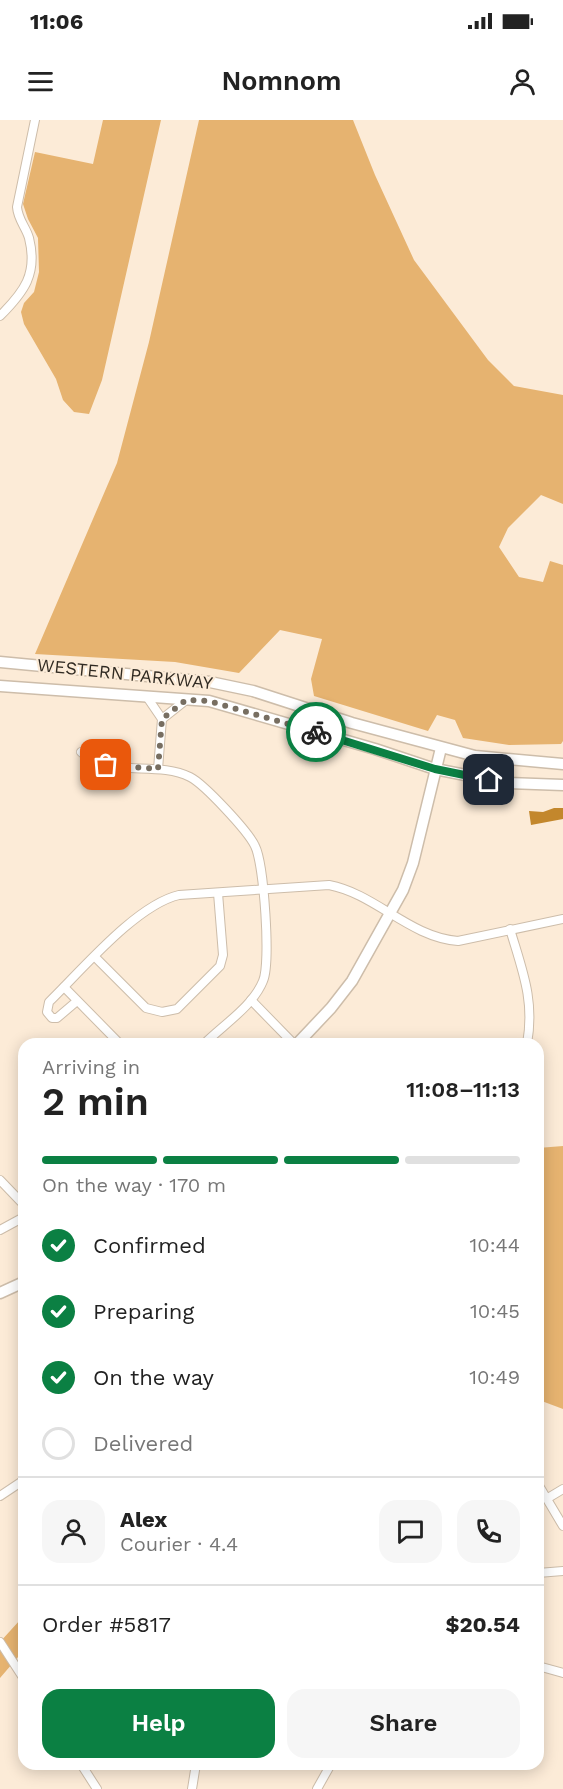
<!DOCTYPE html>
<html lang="en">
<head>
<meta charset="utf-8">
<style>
  body { margin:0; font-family:"Work Sans",sans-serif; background:#f6f6f6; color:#222; height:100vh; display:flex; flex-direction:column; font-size:22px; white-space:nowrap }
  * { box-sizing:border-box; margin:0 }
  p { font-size:20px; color:#767676 }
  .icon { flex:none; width:33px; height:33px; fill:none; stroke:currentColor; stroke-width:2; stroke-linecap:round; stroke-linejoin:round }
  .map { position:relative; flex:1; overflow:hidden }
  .side { position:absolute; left:18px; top:918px; width:526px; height:732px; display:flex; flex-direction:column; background:#fff; border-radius:18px; box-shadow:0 3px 15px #0003 }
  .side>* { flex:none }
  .pin { position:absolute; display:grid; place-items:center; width:51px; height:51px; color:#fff; margin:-26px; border-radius:12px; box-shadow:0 3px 9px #0006 }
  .courier { position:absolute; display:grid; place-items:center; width:60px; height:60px; margin:-30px; border:4px solid #0b8043; border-radius:50%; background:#fff; color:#222; box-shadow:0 2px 8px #0007 }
  .headline em { font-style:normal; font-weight:600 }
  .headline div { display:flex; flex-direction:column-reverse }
  .headline { display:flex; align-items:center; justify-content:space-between; height:102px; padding:0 24px }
  h1 { font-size:39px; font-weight:600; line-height:45px }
  .bar { display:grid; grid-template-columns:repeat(4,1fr); gap:9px 6px; align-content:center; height:72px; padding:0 24px }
  .bar i { height:8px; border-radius:4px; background:#e0e0e0 }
  .bar .selected { background:#0b8043 }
  .bar p { grid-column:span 4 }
  .line { display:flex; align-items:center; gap:15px; padding:0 24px; border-top:2px solid #e0e0e0 }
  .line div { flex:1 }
  .round { display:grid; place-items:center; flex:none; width:63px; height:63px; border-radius:18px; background:#f6f6f6 }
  ol { padding:0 24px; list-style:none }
  li { display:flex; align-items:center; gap:18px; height:66px }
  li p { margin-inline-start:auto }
  li .icon { padding:6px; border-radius:50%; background:#0b8043; color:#fff; stroke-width:4 }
  li:last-child { color:#767676 }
  li i { width:33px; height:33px; border:3px solid #e0e0e0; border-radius:50% }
  .cta { display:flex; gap:12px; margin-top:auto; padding:12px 24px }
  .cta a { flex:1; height:69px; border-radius:18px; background:#0b8043; color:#fff; font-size:24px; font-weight:600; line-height:69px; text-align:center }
  .cta a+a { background:#f6f6f6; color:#222 }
  .status { display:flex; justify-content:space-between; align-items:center; height:42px; padding:0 30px; background:#fff; direction:ltr }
  .status svg { height:16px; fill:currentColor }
  header { display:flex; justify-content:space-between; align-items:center; height:78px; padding:0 24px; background:#fff; font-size:27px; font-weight:600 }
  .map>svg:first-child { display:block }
</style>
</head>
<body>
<div class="status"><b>11:06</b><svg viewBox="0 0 49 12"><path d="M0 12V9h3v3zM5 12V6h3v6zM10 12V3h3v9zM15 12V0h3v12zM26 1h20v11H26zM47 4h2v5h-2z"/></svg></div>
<header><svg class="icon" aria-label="menu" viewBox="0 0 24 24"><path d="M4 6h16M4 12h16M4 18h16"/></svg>Nomnom<svg class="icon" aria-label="person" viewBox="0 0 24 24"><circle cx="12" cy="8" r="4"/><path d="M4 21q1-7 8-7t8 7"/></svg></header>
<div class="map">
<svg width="563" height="1669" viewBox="0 0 563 1669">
  <rect width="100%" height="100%" fill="#fcebd7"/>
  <g fill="#e6b370">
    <path d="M103 0H161L102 260 89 294 74 292 63 280 56 259 24 204 21 192 24 183 34 172 39 152 38 118 28 99 23 84 35 32 93 44Z"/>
    <path d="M199 0H353L375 55 414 140 488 240 514 266 563 275V384L541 375 508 408 499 427 519 457 543 462 550 441 563 445V621L561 624 509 625 463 618 455 600 437 595 428 611 314 576 311 559 322 519 280 510 239 553 175 542 35 534 117 343 149 222Z"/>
    <path d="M563 1026V1289L539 1280 538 1028Z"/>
    <path d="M24 1478V1530L0 1558V1522L20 1500Z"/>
  </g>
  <path fill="#c3872c" d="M554 688H563V699L531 705 529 691 543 692Z"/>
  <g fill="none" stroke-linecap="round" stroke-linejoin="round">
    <g stroke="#cdbdaa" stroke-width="10">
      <g id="street">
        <path d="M0 196C24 172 38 154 29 118 26 107 18 100 17 87L35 0"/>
        <path d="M147 577 162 599 158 649"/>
        <path d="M162 599 186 580"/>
        <path d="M81 632C109 659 156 640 190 657 204 664 248 711 255 726 264 744 271 843 263 861 253 886 223 905 204 924"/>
        <path d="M510 809C522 850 535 880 527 924"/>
        <path d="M95 837 146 888 162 892 177 889 220 846 223 835 218 773"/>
        <path d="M64 867 120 924"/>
        <path d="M251 880 294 924"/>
        <path d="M77 881 57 898H52L47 892 49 882C82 850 136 785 179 775L329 765C376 774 409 817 458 821L563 799"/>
        <path d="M0 1060 24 1085"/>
        <path d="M0 1110 24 1097"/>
        <path d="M538 1364 563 1406"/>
        <path d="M0 1376 24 1360"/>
        <path d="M548 1378 563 1369"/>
        <path d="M538 1453 563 1451"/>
        <path d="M0 1522 24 1559"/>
        <path d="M538 1546 563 1553"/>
        <path d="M81 1644 97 1669"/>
        <path d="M192 1669 196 1644"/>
        <path d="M317 1669 331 1644"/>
      </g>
    </g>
    <g stroke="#cdbdaa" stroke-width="13">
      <g id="secondary">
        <path d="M0 542 210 562 253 571 352 603 475 636 563 644"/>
        <path d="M0 566 209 581 375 629 435 649 506 663 563 665"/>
        <path d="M297 924 331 888 352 861 403 770 413 743 441 628"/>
        <path d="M0 1173 24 1162"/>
      </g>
    </g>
    <use href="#street" stroke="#fff" stroke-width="8"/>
    <use href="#secondary" stroke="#fff" stroke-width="10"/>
  </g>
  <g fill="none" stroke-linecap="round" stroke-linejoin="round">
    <path stroke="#776e61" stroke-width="6" stroke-dasharray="0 10.8" d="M106 645 158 649 162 599 186 580 209 581 316 612"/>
    <path stroke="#0b8043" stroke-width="8" d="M316 612 435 649 489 660"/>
  </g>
  <g text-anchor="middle" stroke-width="4.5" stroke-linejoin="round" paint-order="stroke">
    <g font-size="18" fill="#302a22" stroke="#fcebd7">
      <text transform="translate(125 554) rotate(6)" y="6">WESTERN PARKWAY</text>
    </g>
  </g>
</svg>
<div class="pin" style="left:106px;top:645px;background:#ea580c"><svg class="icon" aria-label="bag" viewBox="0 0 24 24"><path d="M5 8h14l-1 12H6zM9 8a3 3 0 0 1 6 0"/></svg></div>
<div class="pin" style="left:489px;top:660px;background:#1f2937"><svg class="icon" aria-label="home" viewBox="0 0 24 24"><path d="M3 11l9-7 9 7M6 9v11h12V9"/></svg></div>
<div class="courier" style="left:316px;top:612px"><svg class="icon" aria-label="bike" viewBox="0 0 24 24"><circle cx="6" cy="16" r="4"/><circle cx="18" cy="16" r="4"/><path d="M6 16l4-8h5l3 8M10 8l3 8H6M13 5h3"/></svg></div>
<section class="side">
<div class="headline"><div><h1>2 min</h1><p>Arriving in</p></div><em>11:08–11:13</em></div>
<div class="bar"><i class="selected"></i><i class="selected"></i><i class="selected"></i><i></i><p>On the way · 170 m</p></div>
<ol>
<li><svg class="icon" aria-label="check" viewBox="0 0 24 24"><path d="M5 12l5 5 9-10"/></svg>Confirmed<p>10:44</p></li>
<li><svg class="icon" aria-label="check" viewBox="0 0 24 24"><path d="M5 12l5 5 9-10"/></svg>Preparing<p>10:45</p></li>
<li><svg class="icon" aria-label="check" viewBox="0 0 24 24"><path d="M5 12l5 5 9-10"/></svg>On the way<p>10:49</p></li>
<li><i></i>Delivered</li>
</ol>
<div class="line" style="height:108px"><a class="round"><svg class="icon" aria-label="person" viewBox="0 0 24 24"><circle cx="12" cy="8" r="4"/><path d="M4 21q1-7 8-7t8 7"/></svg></a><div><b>Alex</b><p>Courier · 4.4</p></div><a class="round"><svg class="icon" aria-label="chat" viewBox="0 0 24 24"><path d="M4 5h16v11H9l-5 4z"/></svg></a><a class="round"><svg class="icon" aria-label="phone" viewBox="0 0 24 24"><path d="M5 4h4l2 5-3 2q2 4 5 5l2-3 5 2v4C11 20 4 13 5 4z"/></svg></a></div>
<div class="line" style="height:78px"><div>Order #5817</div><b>$20.54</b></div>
<div class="cta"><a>Help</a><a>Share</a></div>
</section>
</div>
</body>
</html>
